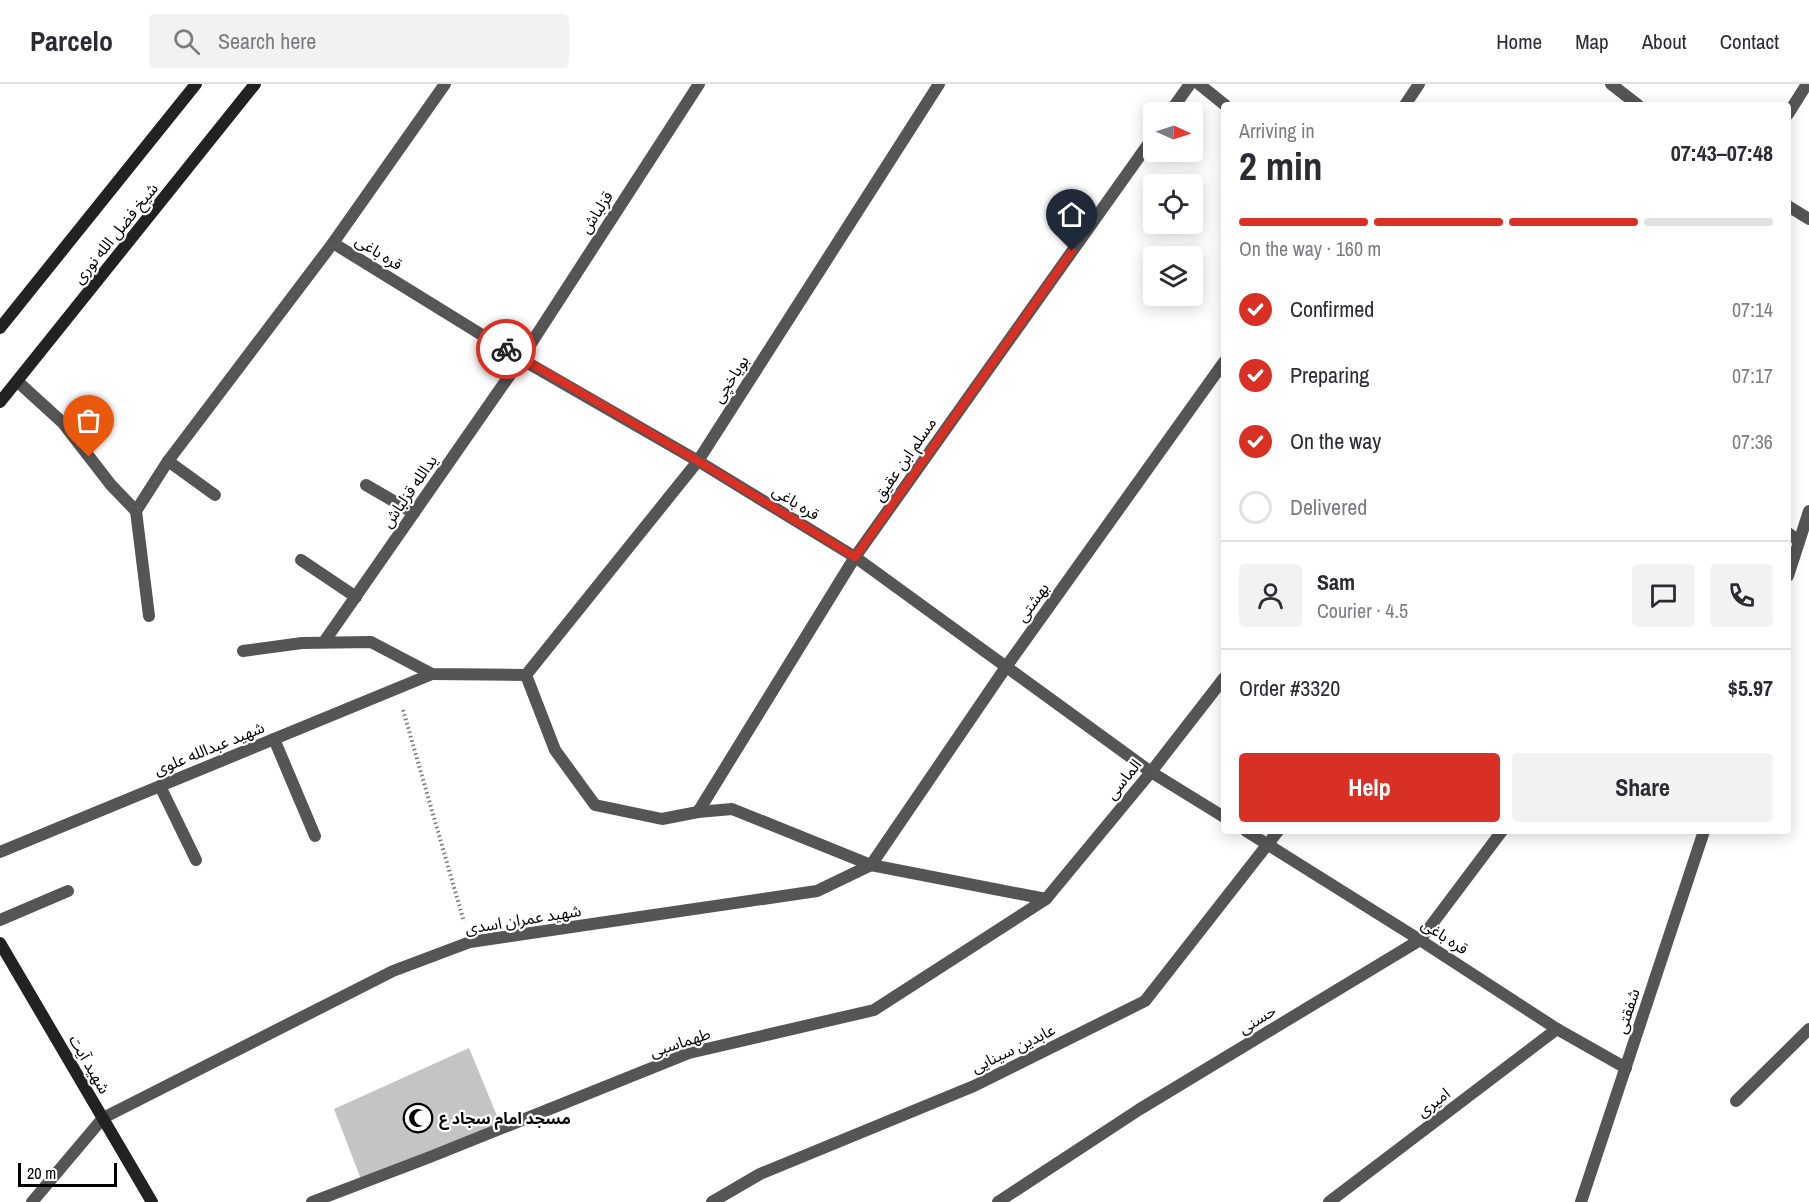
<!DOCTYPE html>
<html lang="en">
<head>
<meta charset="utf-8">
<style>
  body { margin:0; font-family:"Archivo Narrow","Noto Sans Arabic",sans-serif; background:#f2f2f3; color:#2b2b33; height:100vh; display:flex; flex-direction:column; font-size:22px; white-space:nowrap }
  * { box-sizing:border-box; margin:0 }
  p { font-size:20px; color:#7c7c81 }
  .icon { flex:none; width:33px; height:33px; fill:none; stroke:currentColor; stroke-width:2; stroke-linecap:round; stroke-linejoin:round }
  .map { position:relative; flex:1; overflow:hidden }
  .side { position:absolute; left:1221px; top:18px; width:570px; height:732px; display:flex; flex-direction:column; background:#fff; border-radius:6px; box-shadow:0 3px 15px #0003 }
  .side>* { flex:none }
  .needle { width:39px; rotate:93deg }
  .controls { position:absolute; left:1143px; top:18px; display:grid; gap:12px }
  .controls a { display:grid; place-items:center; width:60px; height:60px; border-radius:6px; background:#fff; box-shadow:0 3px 15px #0003; font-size:30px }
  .scale { position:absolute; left:18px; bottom:15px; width:99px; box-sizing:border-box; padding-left:6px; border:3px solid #000; border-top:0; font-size:16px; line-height:21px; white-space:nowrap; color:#000; -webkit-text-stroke:4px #fff; paint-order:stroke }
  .pin { position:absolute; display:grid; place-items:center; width:51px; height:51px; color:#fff; margin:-62px -26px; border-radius:50% 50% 50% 0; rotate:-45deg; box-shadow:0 0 6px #0007 }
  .pin .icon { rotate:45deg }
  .courier { position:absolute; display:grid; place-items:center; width:60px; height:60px; margin:-30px; border:4px solid #d93025; border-radius:50%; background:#fff; color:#222; box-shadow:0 2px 8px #0007 }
  .overview em { font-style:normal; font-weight:800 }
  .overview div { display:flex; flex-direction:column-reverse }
  .overview { display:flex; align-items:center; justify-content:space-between; height:102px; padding:0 18px }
  h1 { font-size:39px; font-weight:800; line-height:45px }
  .bar { display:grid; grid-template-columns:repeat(4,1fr); gap:9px 6px; align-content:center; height:72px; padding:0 18px }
  .bar i { height:8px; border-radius:4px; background:#e1e1e2 }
  .bar .current { background:#d93025 }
  .bar p { grid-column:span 4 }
  .line { display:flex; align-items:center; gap:15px; padding:0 18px; border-top:2px solid #e1e1e2 }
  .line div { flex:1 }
  .round { display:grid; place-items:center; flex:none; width:63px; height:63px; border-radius:6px; background:#f2f2f3 }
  ol { padding:0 18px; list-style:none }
  li { display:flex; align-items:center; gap:18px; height:66px }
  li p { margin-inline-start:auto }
  li .icon { padding:6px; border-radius:50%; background:#d93025; color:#fff; stroke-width:4 }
  li:last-child { color:#7c7c81 }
  li i { width:33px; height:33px; border:3px solid #e1e1e2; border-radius:50% }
  .cta { display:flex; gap:12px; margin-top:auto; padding:12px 18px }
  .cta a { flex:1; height:69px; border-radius:6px; background:#d93025; color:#fff; font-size:24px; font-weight:800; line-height:69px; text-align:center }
  .cta a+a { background:#f2f2f3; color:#2b2b33 }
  header { display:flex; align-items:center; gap:36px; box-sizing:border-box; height:84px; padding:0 30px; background:#fff; border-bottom:2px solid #e1e1e2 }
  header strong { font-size:28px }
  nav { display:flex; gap:33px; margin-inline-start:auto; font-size:21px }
  .search { width:420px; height:54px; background:#f2f2f3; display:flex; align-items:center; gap:15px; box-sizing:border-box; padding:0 21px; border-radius:6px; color:#7c7c81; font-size:22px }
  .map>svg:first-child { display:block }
</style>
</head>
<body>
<header>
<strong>Parcelo</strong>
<div class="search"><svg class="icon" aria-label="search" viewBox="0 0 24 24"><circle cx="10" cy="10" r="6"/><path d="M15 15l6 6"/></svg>Search here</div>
<nav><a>Home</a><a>Map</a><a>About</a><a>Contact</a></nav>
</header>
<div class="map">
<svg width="1809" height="1118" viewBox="0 0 1809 1118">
  <rect width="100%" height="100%" fill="#fff"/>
  <path fill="#c4c4c4" d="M469 964 502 1044 362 1098 334 1025Z"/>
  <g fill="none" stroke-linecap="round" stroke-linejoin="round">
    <path stroke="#777" stroke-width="4" stroke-dasharray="1.5 3" stroke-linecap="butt" d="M403 626 464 838"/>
    <g stroke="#555" stroke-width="12">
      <path d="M1199 0 1225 21"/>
      <path d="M1611 0 1638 21"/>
      <path d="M1405 21 1419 0"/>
      <path d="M1170 28 1190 0"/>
      <path d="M1788 30 1807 0"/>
      <path d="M1788 122 1809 135"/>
      <path d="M333 159 521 275 698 377 855 473 1151 688 1224 733"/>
      <path d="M17 297 63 339 111 401 136 427 149 532"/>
      <path d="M168 377 215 411"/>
      <path d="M366 401 414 429"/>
      <path d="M136 427 168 377 333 159 445 0"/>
      <path d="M1788 449 1799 457"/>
      <path d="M301 476 356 513"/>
      <path d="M324 558 521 275 699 0"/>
      <path d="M243 567 302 559 371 558 432 590 526 591"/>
      <path d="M526 591 698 377 939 0"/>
      <path d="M526 591 555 666 595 721 662 735 698 728 732 725 871 781 1046 815"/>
      <path d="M274 655 315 752"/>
      <path d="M160 702 196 776"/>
      <path d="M698 728 855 473 1154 52"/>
      <path d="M1246 747 1420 856 1557 945 1626 984"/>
      <path d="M0 768 432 590"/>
      <path d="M0 836 68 807"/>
      <path d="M1736 1017 1809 945"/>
      <path d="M32 1118 103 1034 393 887 470 858 817 807 871 781 1006 583 1224 278"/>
      <path d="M312 1118 430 1073 689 969 874 926 1046 815 1151 688 1224 594"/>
      <path d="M712 1118 760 1090 974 1002 1145 917 1278 747"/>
      <path d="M998 1118 1140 1025 1420 856 1502 747"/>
      <path d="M1329 1118 1557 945"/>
    </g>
    <g stroke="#555" stroke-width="12">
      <path d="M1788 492 1809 427"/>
      <path d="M1581 1118 1704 747"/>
    </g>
    <g stroke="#222" stroke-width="12">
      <path d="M0 244 196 0"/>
      <path d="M0 318 255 0"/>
      <path d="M0 859 152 1118"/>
    </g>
  </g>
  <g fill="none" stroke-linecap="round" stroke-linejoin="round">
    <path stroke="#595959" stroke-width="6" stroke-dasharray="0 10.8" d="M89 373 111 401 136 427 168 377 333 159 506 265"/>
    <path stroke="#d93025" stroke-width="8" d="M506 265 698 377 855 473 1072 167"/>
  </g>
  <defs>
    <g id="mosque-ring" transform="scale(1.5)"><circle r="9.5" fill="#fff" stroke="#000" stroke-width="1.5"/><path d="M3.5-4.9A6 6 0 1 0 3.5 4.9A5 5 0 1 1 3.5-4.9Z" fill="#000"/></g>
  </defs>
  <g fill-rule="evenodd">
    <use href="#mosque-ring" x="418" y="1034"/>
  </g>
  <g text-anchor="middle" stroke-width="4.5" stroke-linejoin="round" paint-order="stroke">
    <g font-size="16" fill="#000" stroke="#fff">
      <text transform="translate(596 128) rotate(-57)" y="6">قزلباش</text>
      <text transform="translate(115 149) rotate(-51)" y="6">شیخ فضل الله نوری</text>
      <text transform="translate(379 168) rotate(32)" y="6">قره باغی</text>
      <text transform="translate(730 295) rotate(-57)" y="6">بویاخچی</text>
      <text transform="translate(904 375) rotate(-55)" y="6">مسلم ابن عقیق</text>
      <text transform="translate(409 407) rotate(-55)" y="6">یدالله قزلباش</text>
      <text transform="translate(796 418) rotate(32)" y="6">قره باغی</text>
      <text transform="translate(1032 518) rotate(-54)" y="6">بهشتی</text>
      <text transform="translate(209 664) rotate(-22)" y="6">شهید عبدالله علوی</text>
      <text transform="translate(1123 695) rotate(-51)" y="6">الماسی</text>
      <text transform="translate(523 835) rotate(-9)" y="6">شهید عمران اسدی</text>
      <text transform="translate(1445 852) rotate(33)" y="6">قره باغی</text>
      <text transform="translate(1627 927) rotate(-72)" y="6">شفقتی</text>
      <text transform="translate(1257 935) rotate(-31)" y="6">حسنی</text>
      <text transform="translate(680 958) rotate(-18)" y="6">طهماسبی</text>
      <text transform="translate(1013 964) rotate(-26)" y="6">عابدین سینایی</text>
      <text transform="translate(90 980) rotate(60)" y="6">شهید آیت</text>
      <text transform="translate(1433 1018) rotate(-37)" y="6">امیری</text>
    </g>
    <g font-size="16" font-weight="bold" fill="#000" stroke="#fff" text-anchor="start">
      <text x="439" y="1040">مسجد امام سجاد ع</text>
    </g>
  </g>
</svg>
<div class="controls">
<a><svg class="needle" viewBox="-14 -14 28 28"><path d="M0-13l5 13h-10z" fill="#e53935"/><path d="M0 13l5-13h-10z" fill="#7c7c81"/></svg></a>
<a><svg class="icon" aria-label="locate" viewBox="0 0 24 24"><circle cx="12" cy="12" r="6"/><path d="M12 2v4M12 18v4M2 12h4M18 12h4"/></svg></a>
<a><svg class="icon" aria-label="layers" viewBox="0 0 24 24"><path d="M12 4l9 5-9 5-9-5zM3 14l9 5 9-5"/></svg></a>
</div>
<div class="scale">20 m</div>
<div class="pin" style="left:89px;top:373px;background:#ea580c"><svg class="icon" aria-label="bag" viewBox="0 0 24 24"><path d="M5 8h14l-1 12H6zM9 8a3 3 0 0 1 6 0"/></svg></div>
<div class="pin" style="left:1072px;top:167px;background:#1f2937"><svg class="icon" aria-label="home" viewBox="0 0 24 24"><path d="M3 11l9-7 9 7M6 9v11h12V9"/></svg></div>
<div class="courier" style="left:506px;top:265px"><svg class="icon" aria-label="bike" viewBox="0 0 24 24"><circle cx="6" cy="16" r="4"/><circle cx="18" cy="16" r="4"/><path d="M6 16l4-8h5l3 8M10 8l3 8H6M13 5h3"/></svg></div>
<section class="side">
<div class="overview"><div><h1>2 min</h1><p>Arriving in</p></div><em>07:43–07:48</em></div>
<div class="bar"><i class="current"></i><i class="current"></i><i class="current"></i><i></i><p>On the way · 160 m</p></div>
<ol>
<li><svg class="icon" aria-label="check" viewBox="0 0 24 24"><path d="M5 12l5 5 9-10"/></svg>Confirmed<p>07:14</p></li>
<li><svg class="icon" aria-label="check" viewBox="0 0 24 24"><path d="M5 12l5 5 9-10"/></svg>Preparing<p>07:17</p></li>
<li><svg class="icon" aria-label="check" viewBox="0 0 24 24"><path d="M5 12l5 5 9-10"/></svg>On the way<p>07:36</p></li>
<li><i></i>Delivered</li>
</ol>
<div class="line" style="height:108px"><a class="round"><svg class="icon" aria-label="person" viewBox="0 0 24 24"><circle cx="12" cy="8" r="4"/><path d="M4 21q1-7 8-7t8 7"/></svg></a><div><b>Sam</b><p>Courier · 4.5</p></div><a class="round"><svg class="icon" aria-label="chat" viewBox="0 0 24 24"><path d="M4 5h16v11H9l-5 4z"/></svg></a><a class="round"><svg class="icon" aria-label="phone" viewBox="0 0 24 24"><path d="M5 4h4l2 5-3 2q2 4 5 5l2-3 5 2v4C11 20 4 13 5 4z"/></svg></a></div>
<div class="line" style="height:78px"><div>Order #3320</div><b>$5.97</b></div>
<div class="cta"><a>Help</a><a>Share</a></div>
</section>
</div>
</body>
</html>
